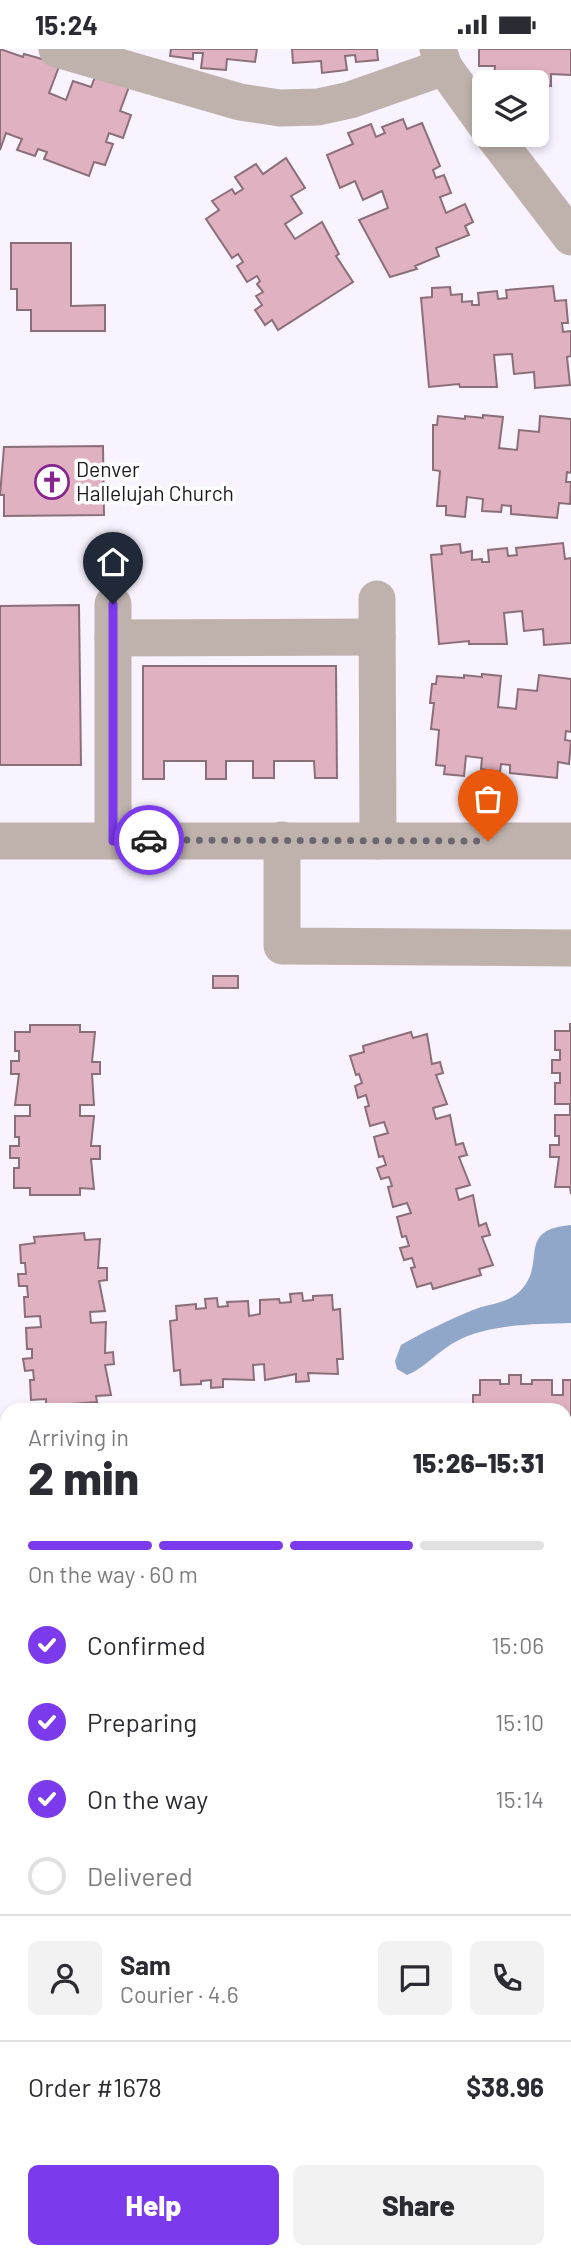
<!DOCTYPE html>
<html lang="en">
<head>
<meta charset="utf-8">
<style>
  body { margin:0; font-family:Barlow,sans-serif; background:#f2f2f3; color:#2b2b33; height:100vh; display:flex; flex-direction:column; font-size:26px; white-space:nowrap }
  * { box-sizing:border-box; margin:0 }
  p { font-size:23px; color:#7c7c81 }
  .icon { flex:none; width:38px; height:38px; fill:none; stroke:currentColor; stroke-width:2; stroke-linecap:round; stroke-linejoin:round }
  .map { position:relative; flex:1; overflow:hidden }
  .sheet { position:absolute; left:0px; top:1354px; width:572px; height:856px; display:flex; flex-direction:column; background:#fff; border-radius:21px 21px 0 0; box-shadow:0 4px 10px #0003 }
  .sheet>* { flex:none }
  .controls { position:absolute; left:472px; top:21px; display:grid; gap:14px }
  .controls a { display:grid; place-items:center; width:77px; height:77px; border-radius:10px; background:#fff; box-shadow:0 4px 10px #0003; font-size:35px }
  .pin { position:absolute; display:grid; place-items:center; width:60px; height:60px; color:#fff; margin:-72px -30px; border-radius:50% 50% 50% 0; rotate:-45deg; box-shadow:0 0 7px #0007 }
  .pin .icon { rotate:45deg }
  .courier { position:absolute; display:grid; place-items:center; width:70px; height:70px; margin:-35px; border:5px solid #7c3aed; border-radius:50%; background:#fff; color:#222; box-shadow:0 2px 9px #0007 }
  .headline em { font-style:normal; font-weight:800 }
  .headline div { display:flex; flex-direction:column-reverse }
  .headline { display:flex; align-items:center; justify-content:space-between; height:119px; padding:0 28px }
  h1 { font-size:46px; font-weight:800; line-height:52px }
  .bar { display:grid; grid-template-columns:repeat(4,1fr); gap:10px 7px; align-content:center; height:84px; padding:0 28px }
  .bar i { height:9px; border-radius:5px; background:#e1e1e2 }
  .bar .current { background:#7c3aed }
  .bar p { grid-column:span 4 }
  .line { display:flex; align-items:center; gap:18px; padding:0 28px; border-top:2px solid #e1e1e2 }
  .line div { flex:1 }
  .round { display:grid; place-items:center; flex:none; width:74px; height:74px; border-radius:10px; background:#f2f2f3 }
  ol { padding:0 28px; list-style:none }
  li { display:flex; align-items:center; gap:21px; height:77px }
  li p { margin-inline-start:auto }
  li .icon { padding:7px; border-radius:50%; background:#7c3aed; color:#fff; stroke-width:4 }
  li:last-child { color:#7c7c81 }
  li i { width:38px; height:38px; border:4px solid #e1e1e2; border-radius:50% }
  .cta { display:flex; gap:14px; margin-top:auto; padding:14px 28px }
  .cta a { flex:1; height:80px; border-radius:10px; background:#7c3aed; color:#fff; font-size:28px; font-weight:800; line-height:80px; text-align:center }
  .cta a+a { background:#f2f2f3; color:#2b2b33 }
  .status { display:flex; justify-content:space-between; align-items:center; height:49px; padding:0 35px; background:#fff; direction:ltr }
  .status svg { height:19px; fill:currentColor }
  .map>svg:first-child { display:block }
</style>
</head>
<body>
<div class="status"><b>15:24</b><svg viewBox="0 0 49 12"><path d="M0 12V9h3v3zM5 12V6h3v6zM10 12V3h3v9zM15 12V0h3v12zM26 1h20v11H26zM47 4h2v5h-2z"/></svg></div>
<div class="map">
<svg width="571" height="2209" viewBox="0 0 571 2209">
  <rect width="100%" height="100%" fill="#f8f3fe"/>
  <g fill="#90a7ca">
    <path d="M571 1176V1274C535 1275 489 1275 457 1292 439 1301 425 1319 407 1326L397 1320 395 1312 401 1296C423 1283 449 1271 473 1261 490 1254 509 1255 522 1240 547 1211 516 1181 571 1176Z"/>
    <path d="M7 1381V1464L0 1459V1386Z"/>
    <path d="M7 1852V2188L0 2187V1857Z"/>
    <rect x="476" y="2203" width="59" height="6"/>
  </g>
  <g fill="#e0b1c0" stroke="#8b6f78" stroke-width="2">
    <path d="M0 0 23 8 24 5 60 15 49 44 66 51 73 32 91 38 97 23 130 35 120 62 131 66 123 89 109 84 106 93 113 95 105 116 94 113 89 127 44 110 47 103 38 100 35 107 17 101 22 90 6 84 0 101Z"/>
    <path d="M171 0H257L255 13 227 10 226 21 201 19 203 4H193V10L170 7Z"/>
    <path d="M292 0H377L378 11 356 13 355 6 345 7 347 21 322 24 321 12 293 14Z"/>
    <path d="M479 0H571V26L551 25V37L526 33V23H517V29H494L495 17H479Z"/>
    <path d="M403 70 407 80 422 74 440 117 433 121 436 129 444 126 451 144 440 148 446 164 465 155 473 173 465 177 469 186 436 199 439 207 415 217 417 220 390 228 359 171 388 159 382 142 363 151 355 132 340 139 327 106 353 95 348 84 371 75 376 88 385 84 382 78Z"/>
    <path d="M286 109 305 139 291 147 302 164 285 175 295 190 322 173 339 205 336 207 353 233 278 281 272 271 265 276 255 261 262 256 256 247 263 243 257 235 260 232 257 227 247 233 237 217 243 213 238 205 232 209 206 170 219 161 212 152 232 140 235 145 243 140 235 128 256 115 263 125Z"/>
    <path d="M11 194H71V257L105 256V282H31V261H17V240H11Z"/>
    <path d="M553 237 555 252 566 251 568 274H562L563 283 571 282V307L567 308 570 336 535 339 534 323 514 325 512 305 494 306 497 338H460L459 335 429 338 421 249 432 248V239L450 238 451 246 462 245V253L472 252V256H479L478 244 497 242 498 250 507 249 506 241Z"/>
    <path d="M483 366 503 368 499 399 517 401 519 381 539 383 540 367 571 370V424L567 423 566 433H571L570 455 559 454 557 469 511 465V457L502 456 501 463 482 462 483 450 467 448 465 468 446 466V457H437L440 422 433 421V376H437L438 367 465 370V367L483 369Z"/>
    <path d="M103 397 104 466 4 467V446H0L4 398Z"/>
    <path d="M563 494 565 510 571 509V594L544 596 543 580 524 582 522 562 504 564 507 595H469V592L439 595 431 506 442 505 441 497 460 495 461 504 472 502V511L482 510V513H489L488 501 507 499 508 507 517 506 516 499Z"/>
    <path d="M79 556 81 716H0V557Z"/>
    <path d="M143 617H336L337 729H315L314 712H274V729H253V712H226V730H206V712H164V730H143Z"/>
    <path d="M482 625 501 627 498 658 516 660 518 640 537 642 539 626 571 630V683L566 682 565 691 571 692 569 715 558 713 557 729 510 724V716L501 715 500 723 481 720 482 709 466 707 464 727 444 725 445 717 436 716 439 681 431 680 434 654H430L432 635H436L437 627 464 629V626L482 628Z"/>
    <rect x="213" y="927" width="25" height="12"/>
    <path d="M570 975H571V1145L570 1138H555L559 1108H550V1096H559V1087H555V1066H570V1055H555V1034H560V1024H552V1011H560V1001H555V982H570Z"/>
    <path d="M30 976H80V983H95L92 1013H100V1025H92L94 1056H80V1067H94L91 1097H100V1110H91L94 1140 80 1139V1146H30V1139H14V1119H19V1109H10V1097H19V1088H15V1067H30V1056H15L19 1025H11V1012H19V1002H15V983H30Z"/>
    <path d="M411 983 413 989 427 985 432 1015 440 1013 443 1024 436 1026 447 1055 433 1059 436 1070 450 1066 456 1096 463 1094 467 1106 459 1108 470 1136 456 1140 459 1151 473 1146 479 1177 486 1174 490 1186 482 1188 493 1216 479 1220 481 1226 433 1240 431 1234 417 1238 411 1219 415 1218 412 1209 404 1211 400 1199 409 1197 406 1187 402 1188 397 1168 411 1164 407 1154 393 1158 388 1138 392 1137 389 1128 381 1130 377 1119 386 1116 383 1107 379 1108 374 1088 388 1084 384 1073 370 1077 365 1058 369 1057 366 1046 358 1049 355 1037 362 1034 359 1025 356 1026 350 1007 364 1003 363 997Z"/>
    <path d="M84 1184 85 1191 100 1190 98 1219H107V1231L99 1232 105 1262 90 1263 91 1274 106 1273 105 1304 113 1303 114 1315 105 1316 111 1346 96 1347 97 1353 46 1357V1350L31 1351 30 1331H34L33 1321 25 1322 23 1310 32 1309V1300H27L26 1279 41 1278 40 1267 25 1268 24 1248H28L27 1237H19L18 1225H26L25 1214H21L20 1196 35 1194 34 1188Z"/>
    <path d="M302 1244 303 1252 313 1251V1247L332 1246 333 1261 340 1260 343 1310H337L338 1325 308 1324 309 1332 296 1333V1325L265 1331 264 1315 253 1316 254 1331 223 1330V1338L211 1339V1331L201 1332V1335L181 1336 180 1321 174 1322 170 1272 177 1271 176 1257 196 1255V1260L206 1259 205 1250 217 1249 218 1258 228 1257 227 1253 248 1252 249 1267 260 1265V1251L279 1250 280 1254 291 1253 290 1245Z"/>
    <path d="M509 1326H521V1335H532V1331H552V1346H563V1331H571V1411H565V1362H473V1346H480V1331H500V1335H509Z"/>
    <rect x="10" y="2203" width="36" height="6"/>
    <rect x="92" y="2203" width="35" height="6"/>
    <rect x="428" y="2203" width="35" height="6"/>
    <rect x="60" y="2204" width="16" height="5"/>
  </g>
  <g fill="none" stroke-linecap="round" stroke-linejoin="round">
    <g stroke="#a09ba5" stroke-width="4.5" stroke-dasharray="3.5 3.5" stroke-linecap="butt">
      <path d="M0 1734H7"/>
      <path d="M565 1736H571"/>
    </g>
    <g stroke="#bfb2ad" stroke-width="37">
      <path d="M57 0 240 53 280 59 318 58 350 51 444 18"/>
      <path d="M438 0 444 18 485 75"/>
      <path d="M493 86 571 188"/>
      <path d="M377 550 378 792"/>
      <path d="M113 555V792"/>
      <path d="M113 589 377 588"/>
      <path d="M282 791V897L571 899"/>
      <path d="M0 792H571"/>
      <path d="M565 1665 571 1666"/>
      <path d="M0 1773H7"/>
      <path d="M565 1775H571"/>
      <path d="M194 2209 196 2203"/>
      <path d="M348 2209 354 2203"/>
    </g>
  </g>
  <g fill="none" stroke-linecap="round" stroke-linejoin="round">
    <path stroke="#6a656f" stroke-width="7" stroke-dasharray="0 12.6" d="M149 791 488 792"/>
    <path stroke="#7c3aed" stroke-width="9" d="M113 555V792L149 791"/>
  </g>
  <defs>
    <g id="church-ring" transform="scale(1.75)"><circle r="9.5" fill="#fff" stroke="#87258f" stroke-width="1.5"/><path d="M-1.2-6h2.4v3.5h3.3v2.4h-3.3V6h-2.4V-.1h-3.3v-2.4h3.3Z" fill="#87258f"/></g>
  </defs>
  <g fill-rule="evenodd">
    <use href="#church-ring" x="52" y="433"/>
  </g>
  <g text-anchor="middle" stroke-width="7" stroke-linejoin="round" paint-order="stroke">
    <g font-size="21" fill="#1d1922" stroke="#fff" text-anchor="start">
      <text x="76" y="428">Denver<tspan x="76" dy="24">Hallelujah Church</tspan></text>
    </g>
  </g>
</svg>
<div class="controls">
<a><svg class="icon" aria-label="layers" viewBox="0 0 24 24"><path d="M12 4l9 5-9 5-9-5zM3 14l9 5 9-5"/></svg></a>
</div>
<div class="pin" style="left:488px;top:792px;background:#ea580c"><svg class="icon" aria-label="bag" viewBox="0 0 24 24"><path d="M5 8h14l-1 12H6zM9 8a3 3 0 0 1 6 0"/></svg></div>
<div class="pin" style="left:113px;top:555px;background:#1f2937"><svg class="icon" aria-label="home" viewBox="0 0 24 24"><path d="M3 11l9-7 9 7M6 9v11h12V9"/></svg></div>
<div class="courier" style="left:149px;top:791px"><svg class="icon" aria-label="car" viewBox="0 0 24 24"><path d="M5 17H2v-5l4-1 3-4h7l3 4 3 1v5h-3M9 17h6M6 11h13"/><circle cx="7" cy="17" r="2"/><circle cx="17" cy="17" r="2"/></svg></div>
<section class="sheet">
<div class="headline"><div><h1>2 min</h1><p>Arriving in</p></div><em>15:26–15:31</em></div>
<div class="bar"><i class="current"></i><i class="current"></i><i class="current"></i><i></i><p>On the way · 60 m</p></div>
<ol>
<li><svg class="icon" aria-label="check" viewBox="0 0 24 24"><path d="M5 12l5 5 9-10"/></svg>Confirmed<p>15:06</p></li>
<li><svg class="icon" aria-label="check" viewBox="0 0 24 24"><path d="M5 12l5 5 9-10"/></svg>Preparing<p>15:10</p></li>
<li><svg class="icon" aria-label="check" viewBox="0 0 24 24"><path d="M5 12l5 5 9-10"/></svg>On the way<p>15:14</p></li>
<li><i></i>Delivered</li>
</ol>
<div class="line" style="height:126px"><a class="round"><svg class="icon" aria-label="person" viewBox="0 0 24 24"><circle cx="12" cy="8" r="4"/><path d="M4 21q1-7 8-7t8 7"/></svg></a><div><b>Sam</b><p>Courier · 4.6</p></div><a class="round"><svg class="icon" aria-label="chat" viewBox="0 0 24 24"><path d="M4 5h16v11H9l-5 4z"/></svg></a><a class="round"><svg class="icon" aria-label="phone" viewBox="0 0 24 24"><path d="M5 4h4l2 5-3 2q2 4 5 5l2-3 5 2v4C11 20 4 13 5 4z"/></svg></a></div>
<div class="line" style="height:91px"><div>Order #1678</div><b>$38.96</b></div>
<div class="cta"><a>Help</a><a>Share</a></div>
</section>
</div>
</body>
</html>
